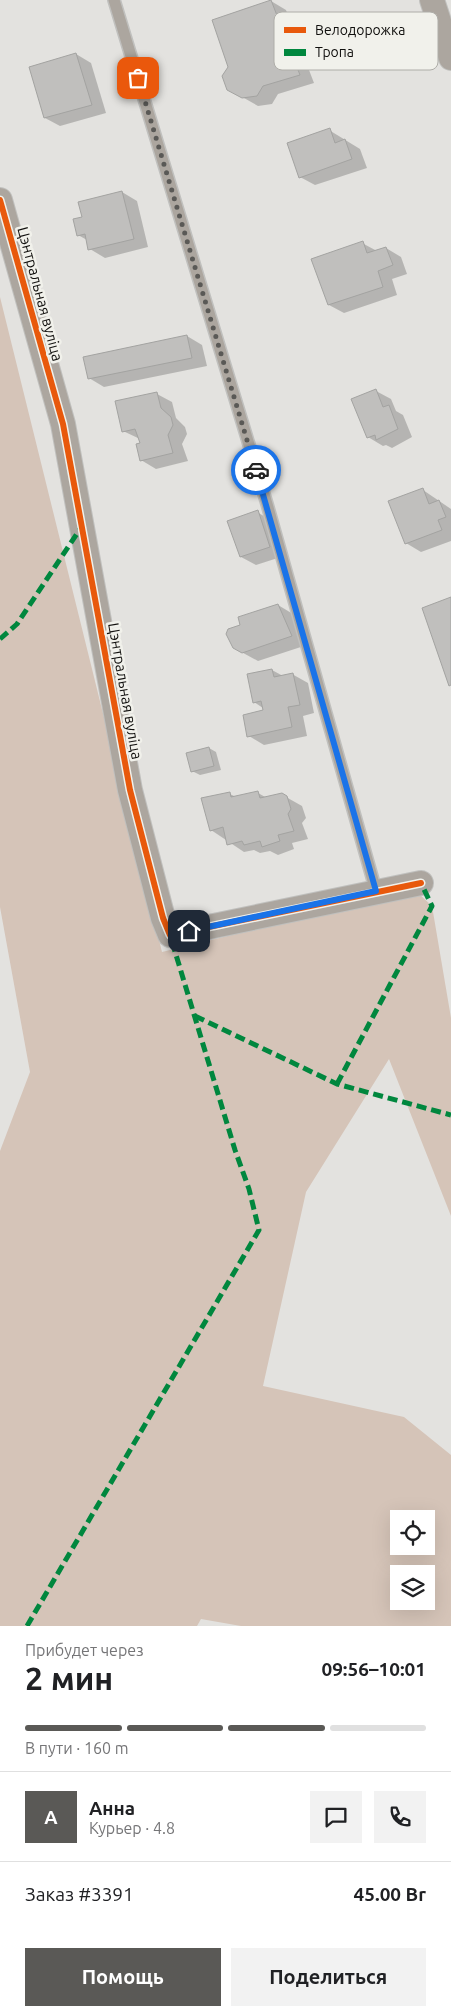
<!DOCTYPE html>
<html lang="ru">
<head>
<meta charset="utf-8">
<style>
  body { margin:0; font-family:Ubuntu,sans-serif; background:#f2f2f2; color:#202124; height:100vh; display:flex; flex-direction:column; font-size:19px; white-space:nowrap }
  * { box-sizing:border-box; margin:0 }
  p { font-size:16px; color:#757577 }
  .icon { flex:none; width:28px; height:28px; fill:none; stroke:currentColor; stroke-width:2; stroke-linecap:round; stroke-linejoin:round }
  .map { position:relative; height:1626px; overflow:hidden }
  .sheet { display:flex; flex-direction:column; background:#fff; flex:1 }
  .sheet>* { flex:none }
  .buttons { position:absolute; left:390px; top:1510px; display:grid; gap:10px }
  .buttons a { display:grid; place-items:center; width:45px; height:45px; border-radius:0px; background:#fff; box-shadow:0 5px 20px #0002; font-size:25px }
  .pin { position:absolute; display:grid; place-items:center; width:42px; height:42px; color:#fff; margin:-21px; border-radius:10px; box-shadow:0 2px 8px #0006 }
  .courier { position:absolute; display:grid; place-items:center; width:50px; height:50px; margin:-25px; border:4px solid #1a73e8; border-radius:50%; background:#fff; color:#222; box-shadow:0 1px 6px #0007 }
  .headline em { font-style:normal; font-weight:700 }
  .headline div { display:flex; flex-direction:column-reverse }
  .headline { display:flex; align-items:center; justify-content:space-between; height:85px; padding:0 25px }
  h1 { font-size:32px; font-weight:700; line-height:38px }
  .bar { display:grid; grid-template-columns:repeat(4,1fr); gap:8px 5px; align-content:center; height:60px; padding:0 25px }
  .bar i { height:6px; border-radius:4px; background:#e0e0e0 }
  .bar .selected { background:#5a5956 }
  .bar p { grid-column:span 4 }
  .line { display:flex; align-items:center; gap:12px; padding:0 25px; border-top:1px solid #e0e0e0 }
  .line div { flex:1 }
  .round { display:grid; place-items:center; flex:none; width:52px; height:52px; border-radius:0px; background:#f2f2f2 }
  .primary-button { display:flex; gap:10px; margin-top:auto; padding:10px 25px }
  .primary-button a { flex:1; height:58px; border-radius:0px; background:#5a5956; color:#fff; font-size:20px; font-weight:700; line-height:58px; text-align:center }
  .primary-button a+a { background:#f2f2f2; color:#202124 }
  .map>svg:first-child { display:block }
</style>
</head>
<body>
<div class="map">
<svg width="451" height="1626" viewBox="0 0 451 1626">
  <rect width="100%" height="100%" fill="#e3e2df"/>
  <path fill="#d5c4b8" fill-rule="evenodd" d="M0 297 162 952 406 892 418 893 432 906 451 1018V1216L389 1059 306 1192 263 1386 404 1417 451 1455V1626H241L201 1619 197 1626H0V1151L30 1072 0 907ZM399 1519H426V1546H399ZM399 1574H426V1601H399Z"/>
  <g fill="#0003">
    <path d="M271 1 286 10 314 83 278 94 272 104 258 106 228 89 229 67Z"/>
    <path d="M76 54 91 63 106 113 60 126 45 118Z"/>
    <path d="M329 130 360 149 367 168 315 185 300 177Z"/>
    <path d="M122 192 137 201 148 247 105 258 90 249 87 240 78 235 83 218Z"/>
    <path d="M362 243 377 251 386 248 401 257 407 274 392 279 397 295 344 313 329 305Z"/>
    <path d="M187 336 202 345 207 366 104 387 89 378Z"/>
    <path d="M376 391 391 399 396 411 403 415 412 437 392 448 386 445 383 446 368 437Z"/>
    <path d="M157 394 172 402 176 418 185 427 187 434 182 444 188 461 156 469 141 460 140 439 123 431Z"/>
    <path d="M423 490 451 509V541L421 552 406 543Z"/>
    <path d="M257 512 272 521 284 556 256 565 241 557Z"/>
    <path d="M278 605 293 614 307 645 258 661 234 648 241 626Z"/>
    <path d="M272 670 283 676 292 674 308 683 314 713 303 716 307 736 264 745 249 736 264 711 263 708 254 702Z"/>
    <path d="M209 748 216 752 221 770 200 775 192 771Z"/>
    <path d="M258 793 267 798 286 797 302 806 306 818 302 823 308 839 292 843 294 849 278 855 270 851 260 853 254 850 244 852 211 830 230 794 236 797Z"/>
  </g>
  <g fill="#c0bfbd" stroke="#a3a3a1">
    <path d="M271 0 300 75 263 86 257 96 242 98 227 90 222 76 228 67 212 20Z"/>
    <path d="M76 53 92 105 44 118 29 67Z"/>
    <path d="M330 128 335 143 345 139 352 159 299 178 287 143Z"/>
    <path d="M122 191 134 239 88 250 85 234 77 236 73 219 82 217 78 202Z"/>
    <path d="M363 241 367 253 386 247 393 265 378 271 383 287 328 305 311 259Z"/>
    <path d="M187 335 192 358 88 379 83 357Z"/>
    <path d="M376 389 383 407 389 405 398 429 376 440 375 435 367 438 351 399Z"/>
    <path d="M157 392 161 408 171 417 173 425 168 435 173 453 140 461 136 444 140 443 135 429 122 432 115 401Z"/>
    <path d="M423 488 429 504 439 500 446 517 438 520 442 530 405 544 388 501Z"/>
    <path d="M258 510 270 547 240 557 227 521Z"/>
    <path d="M451 597V685L449 686 422 608Z"/>
    <path d="M278 604 292 636 242 653 233 648 226 634 228 629 240 625 238 617Z"/>
    <path d="M272 669 274 677 293 673 300 705 288 707 292 727 247 737 243 715 263 710 261 701 253 703 247 674Z"/>
    <path d="M209 747 214 766 191 772 186 753Z"/>
    <path d="M258 791 260 798 282 793 287 796 291 809 288 814 294 831 278 835 280 841 262 847 260 841 244 845 242 841 227 845 223 827 210 831 201 798 230 792 231 797Z"/>
  </g>
  <g fill="none" stroke-linecap="round" stroke-linejoin="round">
    <g stroke="#c0c0be" stroke-width="14">
      <path id="lane" d="M114 0 267 504 376 891"/>
    </g>
    <g stroke="#c0c0be" stroke-width="26">
      <g id="street">
        <path d="M432 0 451 58"/>
        <path d="M0 200 63 424 130 790 163 918 170 935 421 883"/>
      </g>
    </g>
    <use href="#lane" stroke="#aca69f" stroke-width="11"/>
    <use href="#street" stroke="#aca69f" stroke-width="24"/>
    <g stroke="#00873e" stroke-width="5" stroke-dasharray="10 5" stroke-linecap="butt">
      <path d="M0 639 17 624 82 526"/>
      <path d="M195 1016 337 1084 451 1115"/>
      <path d="M337 1084 432 906 421 883"/>
      <path d="M27 1626 259 1230 249 1189 235 1150 170 935"/>
    </g>
    <g stroke="#f1f1eb" stroke-width="9">
      <path id="cycleway" d="M0 200 63 424 130 790 163 918 170 935 421 883"/>
    </g>
    <use href="#cycleway" stroke="#e8590c" stroke-width="6"/>
  </g>
  <g fill="none" stroke-linecap="round" stroke-linejoin="round">
    <path stroke="#5a5956" stroke-width="5" stroke-dasharray="0 9" d="M138 78 256 470"/>
    <path stroke="#1a73e8" stroke-width="6" d="M189 931 376 891 256 470"/>
  </g>
  <g text-anchor="middle" stroke-width="5" stroke-linejoin="round" paint-order="stroke">
    <g font-size="15" fill="#100f0d" stroke="#f1f1eb">
      <text transform="translate(40 294) rotate(75)" y="5">Цэнтральная вуліца</text>
      <text transform="translate(125 691) rotate(80)" y="5">Цэнтральная вуліца</text>
    </g>
  </g>
  <rect x="274" y="12" width="164" height="58" rx="8" fill="#f1f1eb" stroke="#aeada8" stroke-width="1"/>
  <rect x="284" y="27" width="22" height="6" fill="#e8590c"/>
  <rect x="284" y="49" width="22" height="7" fill="#00873e"/>
  <g font-size="14" fill="#100f0d">
    <text x="315" y="35">Велодорожка</text>
    <text x="315" y="57">Тропа</text>
  </g>
</svg>
<div class="buttons">
<a><svg class="icon" aria-label="locate" viewBox="0 0 24 24"><circle cx="12" cy="12" r="6"/><path d="M12 2v4M12 18v4M2 12h4M18 12h4"/></svg></a>
<a><svg class="icon" aria-label="layers" viewBox="0 0 24 24"><path d="M12 4l9 5-9 5-9-5zM3 14l9 5 9-5"/></svg></a>
</div>
<div class="pin" style="left:138px;top:78px;background:#ea580c"><svg class="icon" aria-label="bag" viewBox="0 0 24 24"><path d="M5 8h14l-1 12H6zM9 8a3 3 0 0 1 6 0"/></svg></div>
<div class="pin" style="left:189px;top:931px;background:#1f2937"><svg class="icon" aria-label="home" viewBox="0 0 24 24"><path d="M3 11l9-7 9 7M6 9v11h12V9"/></svg></div>
<div class="courier" style="left:256px;top:470px"><svg class="icon" aria-label="car" viewBox="0 0 24 24"><path d="M5 17H2v-5l4-1 3-4h7l3 4 3 1v5h-3M9 17h6M6 11h13"/><circle cx="7" cy="17" r="2"/><circle cx="17" cy="17" r="2"/></svg></div>
</div>
<section class="sheet">
<div class="headline"><div><h1>2 мин</h1><p>Прибудет через</p></div><em>09:56–10:01</em></div>
<div class="bar"><i class="selected"></i><i class="selected"></i><i class="selected"></i><i></i><p>В пути · 160 m</p></div>
<div class="line" style="height:90px"><b class="round" style="background:#5a5956;color:#fff">А</b><div><b>Анна</b><p>Курьер · 4.8</p></div><a class="round"><svg class="icon" aria-label="chat" viewBox="0 0 24 24"><path d="M4 5h16v11H9l-5 4z"/></svg></a><a class="round"><svg class="icon" aria-label="phone" viewBox="0 0 24 24"><path d="M5 4h4l2 5-3 2q2 4 5 5l2-3 5 2v4C11 20 4 13 5 4z"/></svg></a></div>
<div class="line" style="height:65px"><div>Заказ #3391</div><b>45.00 Br</b></div>
<div class="primary-button"><a>Помощь</a><a>Поделиться</a></div>
</section>
</body>
</html>
